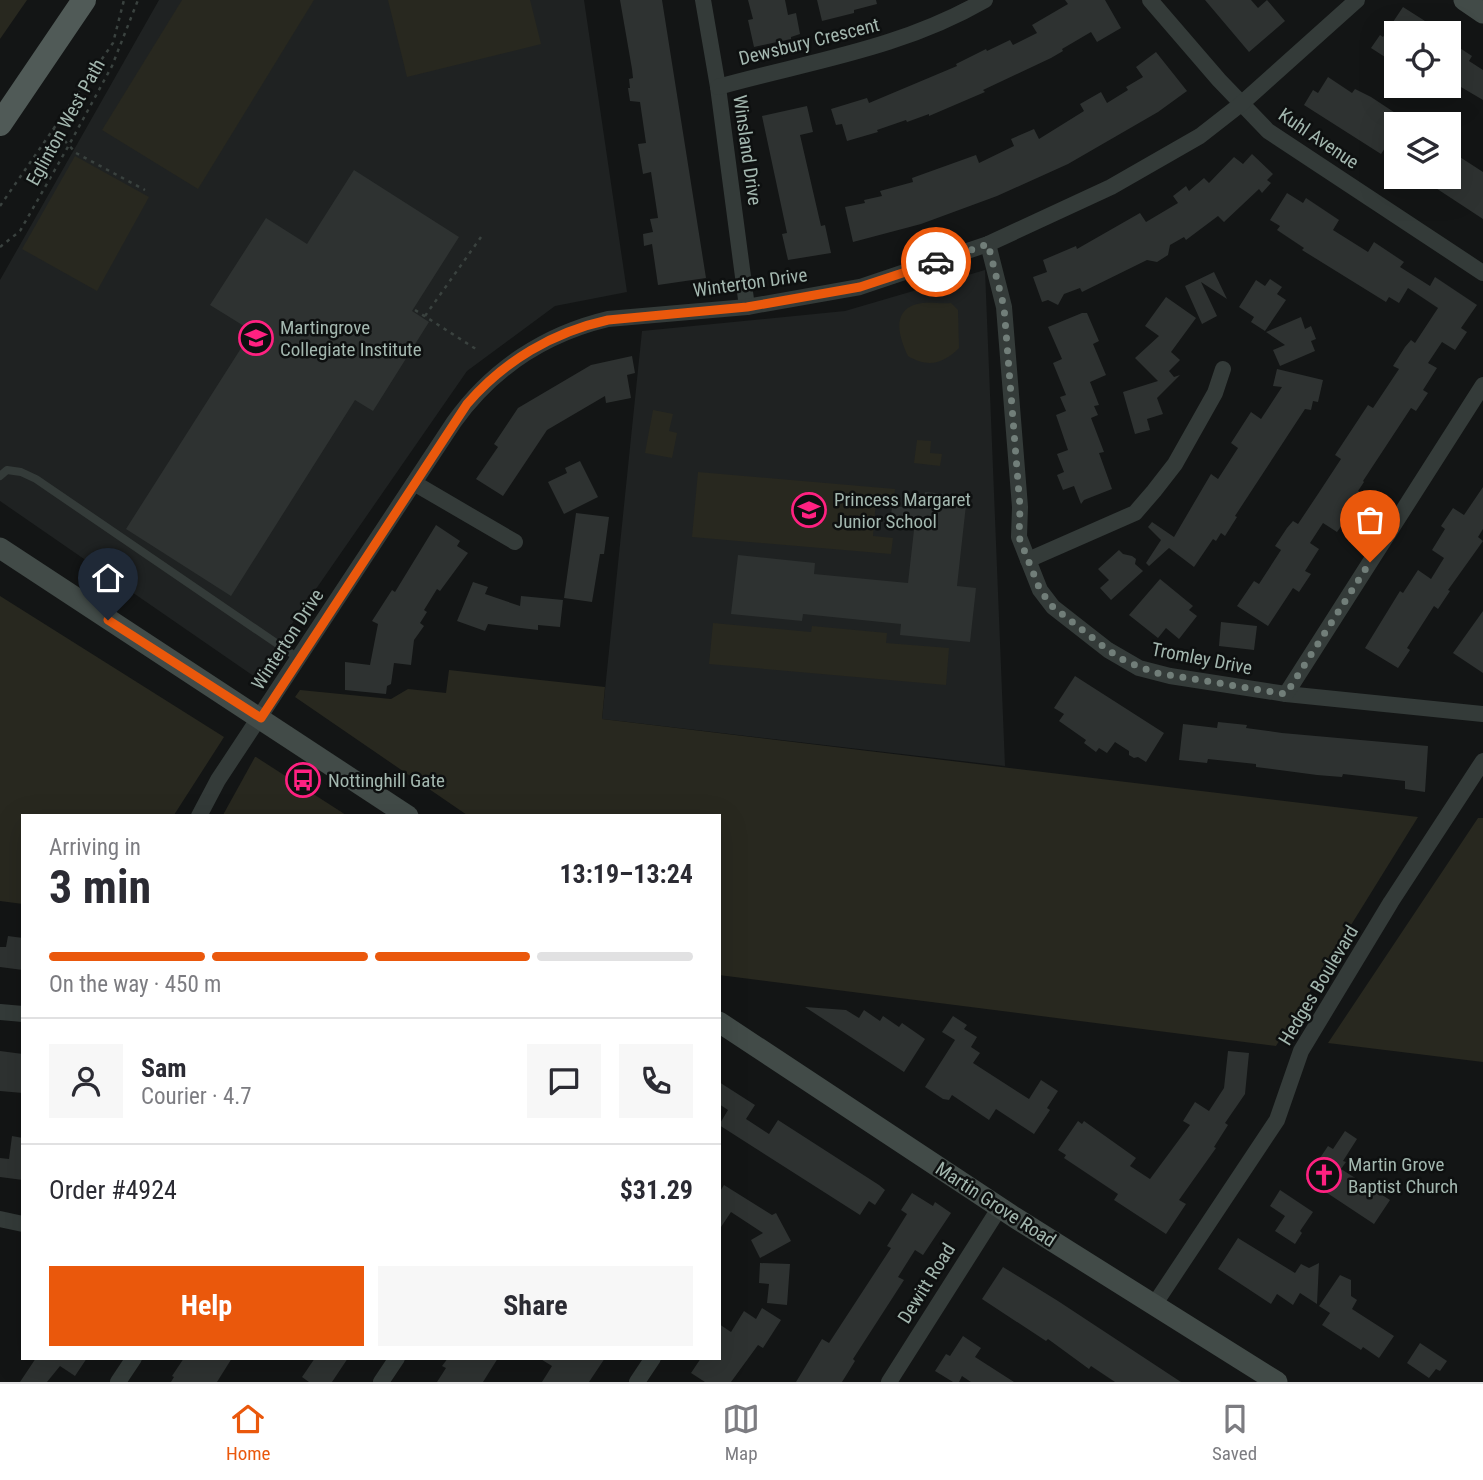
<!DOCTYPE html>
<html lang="en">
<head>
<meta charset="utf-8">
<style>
  body { margin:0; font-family:"Roboto Condensed",sans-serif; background:#f7f7f7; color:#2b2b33; height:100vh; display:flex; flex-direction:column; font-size:26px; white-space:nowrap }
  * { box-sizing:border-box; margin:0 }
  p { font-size:23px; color:#7c7c81 }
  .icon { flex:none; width:38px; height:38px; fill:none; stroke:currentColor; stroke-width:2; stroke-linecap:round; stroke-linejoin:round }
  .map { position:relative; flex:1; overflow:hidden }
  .side { position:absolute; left:21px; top:814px; width:700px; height:546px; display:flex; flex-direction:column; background:#fff; border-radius:0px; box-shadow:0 7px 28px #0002 }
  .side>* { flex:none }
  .buttons { position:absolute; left:1384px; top:21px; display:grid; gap:14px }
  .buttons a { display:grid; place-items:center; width:77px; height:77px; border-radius:0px; background:#fff; box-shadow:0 7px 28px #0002; font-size:35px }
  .pin { position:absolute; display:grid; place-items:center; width:60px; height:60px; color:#fff; margin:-72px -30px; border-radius:50% 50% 50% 0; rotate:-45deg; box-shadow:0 0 7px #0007 }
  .pin .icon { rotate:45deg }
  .courier { position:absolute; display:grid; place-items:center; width:70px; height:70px; margin:-35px; border:5px solid #ea580c; border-radius:50%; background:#fff; color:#222; box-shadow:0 2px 9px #0007 }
  .headline em { font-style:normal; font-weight:700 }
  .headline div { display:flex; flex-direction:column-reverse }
  .headline { display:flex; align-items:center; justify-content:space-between; height:119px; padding:0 28px }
  h1 { font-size:46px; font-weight:700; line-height:52px }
  .bar { display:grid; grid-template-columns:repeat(4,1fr); gap:10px 7px; align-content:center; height:84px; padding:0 28px }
  .bar i { height:9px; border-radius:5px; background:#e1e1e2 }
  .bar .on { background:#ea580c }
  .bar p { grid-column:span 4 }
  .line { display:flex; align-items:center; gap:18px; padding:0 28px; border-top:2px solid #e1e1e2 }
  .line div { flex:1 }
  .round { display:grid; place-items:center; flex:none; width:74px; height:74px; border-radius:0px; background:#f7f7f7 }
  .button { display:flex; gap:14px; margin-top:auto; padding:14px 28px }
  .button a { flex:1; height:80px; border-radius:0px; background:#ea580c; color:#fff; font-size:28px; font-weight:700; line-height:80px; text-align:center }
  .button a+a { background:#f7f7f7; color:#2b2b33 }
  .tabs { display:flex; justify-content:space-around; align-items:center; height:98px; border-top:2px solid #e1e1e2; background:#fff; font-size:19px; color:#7c7c81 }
  .tabs a { display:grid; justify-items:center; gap:4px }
  .tabs .on { color:#ea580c }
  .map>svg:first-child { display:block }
</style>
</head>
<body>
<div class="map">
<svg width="1483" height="1382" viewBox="0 0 1483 1382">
  <rect width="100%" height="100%" fill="#131515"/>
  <g fill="#1f2222">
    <path d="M159 0H584L627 292 555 306 467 371 255 677 0 501V280Z"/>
    <path d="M985 270 1005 766 602 719 642 331 845 311Z"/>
  </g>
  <g fill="#28281f">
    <path d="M0 0H27L0 39Z"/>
    <path d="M182 0H314L198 189 102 130Z"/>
    <path d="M388 0H530L541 44 407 77Z"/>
    <path d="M75 156 149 197 97 291 22 249Z"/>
    <path d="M951 303 958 310 959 348C943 364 928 368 908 356 900 339 890 311 917 304 927 301 940 304 951 303Z"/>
    <path d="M653 410 673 414 669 431 677 433 672 458 645 453Z"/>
    <path d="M917 440 931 441 930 453 942 454 940 466 914 463Z"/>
    <path d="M698 472 895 489 894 502 876 501 873 536 893 538 891 554 692 537Z"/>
    <path d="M0 596 224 737 174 815 23 816V904L0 901Z"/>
    <path d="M713 623 811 632 812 626 887 633 886 643 949 648 946 685 709 664Z"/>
    <path d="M449 670 605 687 602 719 1418 817 1276 1046 719 975V816L467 815 295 697 300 690 391 699 408 689 446 693Z"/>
    <path d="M255 757H256L346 815H223Z"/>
    <path d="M1478 818H1483V1062L1328 1043Z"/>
  </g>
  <g fill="#2e3231">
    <path d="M620 0H662L706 278 658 285 652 244 644 246 643 234 653 232 650 219 658 218 651 172 643 174 638 144 646 143 640 102 630 101 628 88H630L629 79 633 78 632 69Z"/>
    <path d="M748 0H785L788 15 796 13 800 34 791 37V39L754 47 748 20 753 19Z"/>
    <path d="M817 0H876L877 4 854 10V13L822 21Z"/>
    <path d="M1065 0H1105L1121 28 1097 42 1091 32 1062 49 1063 51 1051 58 983 90 985 92 929 116V114L907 122 906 120 877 130 878 132 847 141 842 124 836 125 831 109 867 98 869 103 957 66 956 64 986 49 987 51 1010 40 1013 45 1037 33 1032 25 1068 4Z"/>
    <path d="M1205 0H1251L1258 8 1267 0 1285 21 1249 52Z"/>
    <path d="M1403 7 1425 21 1423 24 1437 33H1396V54L1390 50 1385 57 1371 48 1380 35 1383 37Z"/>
    <path d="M1449 41 1472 56 1469 61 1483 70V100L1449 80Z"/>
    <path d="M1156 52 1187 91 1158 112 1068 164 997 196 921 224 853 242 845 207 865 203 864 200 882 196 880 191 913 182 912 178 976 155 979 163 1014 146 1011 139 1034 129 1039 139 1084 111 1080 104 1101 92 1107 103 1128 90 1126 87 1143 77 1136 67Z"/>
    <path d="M1328 77 1352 93 1355 89 1371 97 1412 124H1396V155L1385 148 1381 154 1304 105 1313 90 1318 93Z"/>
    <path d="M807 106 813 132 800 135 821 226 825 225 831 253 788 260 782 234 787 233 762 116Z"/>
    <path d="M1449 150 1483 172V219L1419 177H1449Z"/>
    <path d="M1252 154 1273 174 1267 180 1271 183 1262 193 1259 189 1224 222 1218 216 1186 240 1184 237 1170 245 1168 255 1157 262 1147 260 1082 292 1080 288 1064 294 1058 305 1048 300 1042 302 1033 277 1047 272 1043 260 1076 246 1077 249 1140 213 1146 222 1178 203 1173 196 1186 186 1189 191 1204 178 1209 183 1234 157 1243 164Z"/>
    <path d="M354 170 459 237 412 311 429 322 373 411 355 400 231 596 126 529 252 331 210 305 266 218 307 244Z"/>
    <path d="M1287 193 1303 203 1306 198 1339 220 1333 230 1368 252 1374 242 1404 262 1400 267 1430 286 1435 277 1477 305 1461 328 1467 332 1455 350 1442 342 1428 363 1437 368 1423 390 1428 393 1416 411 1411 408 1363 481 1364 482 1358 491 1363 494 1352 511 1337 532 1323 523 1310 543 1319 549 1305 571 1311 574 1299 592 1293 588 1268 626 1237 606 1254 581 1259 584 1281 550 1275 546 1287 528 1293 521 1298 524 1318 494 1341 459 1335 455 1368 405 1373 408 1399 369 1393 366 1405 347 1411 340 1415 343 1438 308 1408 288 1399 303 1389 297 1386 302 1302 250 1304 248 1277 230 1280 226 1270 220Z"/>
    <path d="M1214 272 1227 299 1201 282 1217 316 1202 324 1185 286Z"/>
    <path d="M1270 279 1282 287 1277 294 1286 300 1265 331 1251 322 1254 317 1239 307 1256 280 1265 286Z"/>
    <path d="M1166 297 1196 318 1171 352 1180 360 1169 371 1174 377 1180 375 1157 398 1163 414 1147 419 1150 430 1135 434 1123 392 1158 381 1135 358 1159 336 1145 326Z"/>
    <path d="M1082 313H1087L1099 341 1093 344 1106 375 1090 382 1099 405 1094 406 1098 415 1091 418 1104 452 1099 453 1112 489 1084 500 1081 504 1074 486 1063 490 1057 475 1064 472 1057 454 1068 450 1056 415 1066 411 1060 397 1066 395 1053 363 1062 359 1048 327Z"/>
    <path d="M1301 317 1305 329 1311 326 1316 339 1311 341 1315 351 1280 366 1273 350 1285 345 1266 332Z"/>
    <path d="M632 356 635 373 627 375 631 398 606 403 605 396 547 430 503 496 476 479 498 447 494 444 518 408 591 365Z"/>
    <path d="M1277 369 1323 380 1318 402 1313 401 1311 410 1305 409 1235 516 1237 517 1225 536 1221 533 1216 541 1213 539 1194 567 1169 548 1149 566 1146 563 1161 540 1148 527 1152 522 1174 537 1211 474 1218 479 1238 448 1231 443 1251 412 1261 419 1282 387 1273 386Z"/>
    <path d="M580 461 598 497 564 514 548 482 567 473 565 468Z"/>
    <path d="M1483 487V529L1478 537 1483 541 1448 590 1450 591 1438 609 1434 606 1407 648 1410 650 1398 668 1365 648 1400 591 1403 593 1418 570 1431 579 1444 558 1432 550 1445 529 1441 526 1453 508 1464 515Z"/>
    <path d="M925 492 967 496 957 586 976 588 970 642 900 635 901 624 803 614 802 621 731 614 738 555 815 563 814 574 908 583 914 530 890 527 892 506 923 509Z"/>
    <path d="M576 513 609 517 604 554H600L592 602 564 598Z"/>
    <path d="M436 525 460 541 457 546 468 553 440 591 437 589 424 610 427 612 420 623 424 626 414 640 411 665 394 663 391 684 387 686 386 694 345 690V662L370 665 378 624 372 621 392 590 395 592Z"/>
    <path d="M1119 550 1123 554 1132 556 1136 559 1135 564 1143 571 1111 600 1100 588 1109 580 1098 569Z"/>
    <path d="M1160 579 1193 606 1189 610 1197 616 1179 639 1166 628 1158 638 1129 615Z"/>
    <path d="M473 582 488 587 485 594 520 606 521 596 563 600 560 627 538 625V630L488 624 485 631 457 621Z"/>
    <path d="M1483 611V673L1453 653Z"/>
    <path d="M1221 622 1257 626 1254 650 1219 646Z"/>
    <path d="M1075 676 1164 733 1146 762 1138 757 1134 758 1129 755V751L1115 742 1107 753 1099 748 1096 752 1084 743 1086 740 1059 721 1064 714 1054 708Z"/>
    <path d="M1218 722 1247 725 1246 728 1282 733 1428 746 1425 792 1405 789V781L1343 774 1342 777 1317 775 1256 767V764L1208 759 1207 763 1179 760 1183 724 1217 728Z"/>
    <path d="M8 936 23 938V970L0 967V947H6Z"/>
    <path d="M805 1007 846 1010 859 1018 864 1010 880 1021 883 1016 899 1027 902 1023 925 1039 904 1072Z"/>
    <path d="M953 1016 967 1025 964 1029 977 1037 971 1047 980 1053 973 1063 1029 1099 1041 1080 1058 1091 1047 1108 1050 1110 1034 1134 996 1109 989 1120 952 1095 949 1100 943 1099 925 1087 955 1040 942 1032Z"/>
    <path d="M0 1051 23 1054V1093L0 1091Z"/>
    <path d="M1228 1051 1249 1053 1245 1094 1225 1123 1228 1125 1214 1147 1216 1148 1179 1200 1186 1204 1166 1234 1114 1200 1118 1194 1064 1158 1066 1155 1058 1150 1078 1121 1082 1124 1084 1121 1136 1158 1130 1166 1150 1179 1190 1125 1183 1121 1195 1102 1209 1111 1224 1088Z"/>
    <path d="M719 1082 755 1105 746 1119 769 1134 778 1120 879 1185 885 1190 875 1205 869 1201 860 1215 719 1125 728 1110 719 1104Z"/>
    <path d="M1345 1131 1357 1139 1343 1161 1346 1162 1341 1169 1390 1200 1374 1224 1306 1179 1328 1146 1333 1149Z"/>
    <path d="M12 1136 23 1138V1180L0 1177V1158L9 1159Z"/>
    <path d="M724 1185 772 1215 776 1213 791 1241 760 1258 751 1240 763 1233 731 1212 719 1230V1193Z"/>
    <path d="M1280 1190 1313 1212 1300 1231 1302 1233 1295 1244 1275 1231 1285 1216 1270 1206Z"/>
    <path d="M912 1193 933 1206 935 1202 951 1213 923 1255 915 1250 898 1277 904 1280 853 1359 855 1361 842 1382H796L822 1339 829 1343 891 1248 887 1246 907 1214 901 1210Z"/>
    <path d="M1238 1238 1295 1273 1301 1264 1309 1268 1319 1263 1317 1304 1300 1293 1293 1305 1277 1294 1271 1304 1218 1269Z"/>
    <path d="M760 1263 790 1264 787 1305 767 1303 769 1284 759 1283Z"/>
    <path d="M1003 1267 1058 1301 1181 1382H1115L1091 1366 1089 1369 1048 1339 1046 1341 982 1299Z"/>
    <path d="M1340 1275 1351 1280V1296L1357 1300 1352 1309 1394 1336 1379 1358 1363 1347 1361 1350 1322 1325 1330 1313 1319 1306Z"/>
    <path d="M762 1308 781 1320 763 1348 758 1345 731 1382H705L691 1373 701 1358H719V1324L731 1332 744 1311 756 1319Z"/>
    <path d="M963 1336 981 1348 975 1357 1014 1382H971L962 1376 959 1382H953L935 1371 946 1354 950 1356Z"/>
    <path d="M1420 1343 1447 1361 1440 1371 1436 1369 1429 1378 1407 1363Z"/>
    <path d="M36 1358H87L75 1376 60 1366 47 1382H20Z"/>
    <path d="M184 1358H232L217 1382H171L174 1377 172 1376Z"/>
    <path d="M315 1358H348L332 1382H309L302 1377Z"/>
    <path d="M448 1358H498L483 1382H437L446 1368 442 1366Z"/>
    <path d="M539 1358H605L589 1382H542L552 1366Z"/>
  </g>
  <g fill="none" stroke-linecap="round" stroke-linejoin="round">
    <g stroke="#3a423f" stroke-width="2.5" stroke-dasharray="3.5 5" stroke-linecap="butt">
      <path d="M53 128 76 153 145 190"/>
      <path d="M0 206 113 43 124 0"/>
      <path d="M0 247 20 231 69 145 112 66 138 0"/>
      <path d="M415 310 479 351"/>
      <path d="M425 316 481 237"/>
    </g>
    <path stroke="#343b39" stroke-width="8" d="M0 476 7 470 21 472 36 479 298 658"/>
    <g stroke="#343b39" stroke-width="16">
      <path d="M703 0 718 87 747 307"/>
      <path d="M1150 0 1219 80 1268 131 1483 273"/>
      <path d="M718 87C811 61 900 49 985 0"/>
      <path d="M988 244 1004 307 1020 507 1019 537 1040 590 1053 607 1108 650 1139 668 1170 676 1286 694 1483 714"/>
      <path d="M414 483 515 542"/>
      <path d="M1028 560 1135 513 1154 491 1175 464 1215 393 1223 369"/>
      <path d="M1286 694 1483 385"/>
      <path d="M199 816 218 780 454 422C492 369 545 334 608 319L747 307 860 287 988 244 1111 187 1200 136 1241 104 1357 0"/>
      <path d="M0 1012 23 1014"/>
      <path d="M0 1219 23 1224"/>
      <path d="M1154 1305 1277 1120 1301 1051 1391 902 1483 761"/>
      <path d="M118 1382 134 1358"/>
      <path d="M381 1382 397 1358"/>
      <path d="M637 1382 653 1358"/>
      <path d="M889 1382 1000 1207"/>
    </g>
    <g stroke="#424b48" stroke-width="21">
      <path d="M1464 0 1483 13"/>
      <path d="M0 548 408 816"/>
      <path d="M719 1022 1014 1217 1277 1382"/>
    </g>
    <path stroke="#505a57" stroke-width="24" d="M0 124 84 0"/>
  </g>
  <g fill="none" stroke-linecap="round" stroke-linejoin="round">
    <path stroke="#717e79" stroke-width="7" stroke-dasharray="0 12.6" d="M936 262 988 244 1004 307 1020 507 1019 537 1040 590 1053 607 1108 650 1125 661 1156 673 1286 694 1370 562"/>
    <path stroke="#ea580c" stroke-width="9" d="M108 620 261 718 467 404C504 361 553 332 608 320L747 307 860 287 936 262"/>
  </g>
  <defs>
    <g id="school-ring" transform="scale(1.75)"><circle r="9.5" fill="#0e1010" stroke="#ff2181" stroke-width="1.5"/><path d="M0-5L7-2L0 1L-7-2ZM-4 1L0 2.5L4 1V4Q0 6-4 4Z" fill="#ff2181"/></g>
    <g id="bus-ring" transform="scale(1.75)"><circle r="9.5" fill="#0e1010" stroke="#ff2181" stroke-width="1.5"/><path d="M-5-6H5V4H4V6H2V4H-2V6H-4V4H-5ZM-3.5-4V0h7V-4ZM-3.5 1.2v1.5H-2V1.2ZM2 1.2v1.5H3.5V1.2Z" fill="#ff2181"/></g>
    <g id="church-ring" transform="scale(1.75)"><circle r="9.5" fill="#0e1010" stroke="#ff2181" stroke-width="1.5"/><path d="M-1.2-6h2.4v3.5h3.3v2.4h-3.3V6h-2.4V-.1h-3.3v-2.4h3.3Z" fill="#ff2181"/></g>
  </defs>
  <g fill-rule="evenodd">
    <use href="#school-ring" x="256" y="338"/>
    <use href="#school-ring" x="809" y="510"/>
    <use href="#bus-ring" x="303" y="780"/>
    <use href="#church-ring" x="1324" y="1175"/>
  </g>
  <g text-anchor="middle" stroke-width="5" stroke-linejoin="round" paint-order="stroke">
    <g font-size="19" fill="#a3b7af" stroke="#0e1010">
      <text transform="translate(809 41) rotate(-14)" y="7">Dewsbury Crescent</text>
      <text transform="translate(65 122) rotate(-61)" y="7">Eglinton West Path</text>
      <text transform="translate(1319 138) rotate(34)" y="7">Kuhl Avenue</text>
      <text transform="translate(748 150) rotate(82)" y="7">Winsland Drive</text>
      <text transform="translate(750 282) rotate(-8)" y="7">Winterton Drive</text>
      <text transform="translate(287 639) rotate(-57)" y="7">Winterton Drive</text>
      <text transform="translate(1202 658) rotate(11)" y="7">Tromley Drive</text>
      <text transform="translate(1318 985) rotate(-59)" y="7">Hedges Boulevard</text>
      <text transform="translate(996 1204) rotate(33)" y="7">Martin Grove Road</text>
      <text transform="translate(926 1283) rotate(-58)" y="7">Dewitt Road</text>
    </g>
    <g font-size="19" fill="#a3b7af" stroke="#0e1010" text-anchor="start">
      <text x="280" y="334">Martingrove<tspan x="280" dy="22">Collegiate Institute</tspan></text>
      <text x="834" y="506">Princess Margaret<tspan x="834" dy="22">Junior School</tspan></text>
      <text x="328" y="787">Nottinghill Gate</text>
      <text x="1348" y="1171">Martin Grove<tspan x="1348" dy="22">Baptist Church</tspan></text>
    </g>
  </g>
</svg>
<div class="buttons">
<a><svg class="icon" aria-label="locate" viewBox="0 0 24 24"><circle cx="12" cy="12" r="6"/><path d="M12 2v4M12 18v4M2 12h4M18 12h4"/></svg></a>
<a><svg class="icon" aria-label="layers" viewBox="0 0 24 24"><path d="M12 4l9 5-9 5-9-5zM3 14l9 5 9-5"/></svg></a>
</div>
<div class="pin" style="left:1370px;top:562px;background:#ea580c"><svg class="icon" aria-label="bag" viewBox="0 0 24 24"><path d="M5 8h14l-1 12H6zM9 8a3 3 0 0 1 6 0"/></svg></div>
<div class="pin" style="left:108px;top:620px;background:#1f2937"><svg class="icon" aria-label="home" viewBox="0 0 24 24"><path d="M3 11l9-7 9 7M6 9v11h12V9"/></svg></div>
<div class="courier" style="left:936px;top:262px"><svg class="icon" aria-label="car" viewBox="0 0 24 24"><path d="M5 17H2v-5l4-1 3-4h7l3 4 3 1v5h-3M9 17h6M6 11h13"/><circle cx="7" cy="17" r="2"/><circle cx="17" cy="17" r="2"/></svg></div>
<section class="side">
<div class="headline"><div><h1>3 min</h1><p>Arriving in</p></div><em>13:19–13:24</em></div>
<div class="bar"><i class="on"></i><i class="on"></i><i class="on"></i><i></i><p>On the way · 450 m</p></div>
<div class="line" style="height:126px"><a class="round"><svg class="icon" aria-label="person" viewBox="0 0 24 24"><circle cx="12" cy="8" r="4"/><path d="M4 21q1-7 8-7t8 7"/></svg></a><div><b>Sam</b><p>Courier · 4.7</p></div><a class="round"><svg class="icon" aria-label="chat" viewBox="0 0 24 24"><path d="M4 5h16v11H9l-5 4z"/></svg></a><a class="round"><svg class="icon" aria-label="phone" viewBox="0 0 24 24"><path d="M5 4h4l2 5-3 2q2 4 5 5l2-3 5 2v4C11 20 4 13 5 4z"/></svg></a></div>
<div class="line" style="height:91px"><div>Order #4924</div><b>$31.29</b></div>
<div class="button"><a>Help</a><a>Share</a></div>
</section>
</div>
<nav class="tabs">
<a class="on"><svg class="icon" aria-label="home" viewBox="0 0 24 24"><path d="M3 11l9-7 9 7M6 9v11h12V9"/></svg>Home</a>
<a><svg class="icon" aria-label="map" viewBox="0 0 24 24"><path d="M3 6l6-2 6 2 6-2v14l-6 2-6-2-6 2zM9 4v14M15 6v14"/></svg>Map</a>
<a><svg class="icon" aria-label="saved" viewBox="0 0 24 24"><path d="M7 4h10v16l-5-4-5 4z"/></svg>Saved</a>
</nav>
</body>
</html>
